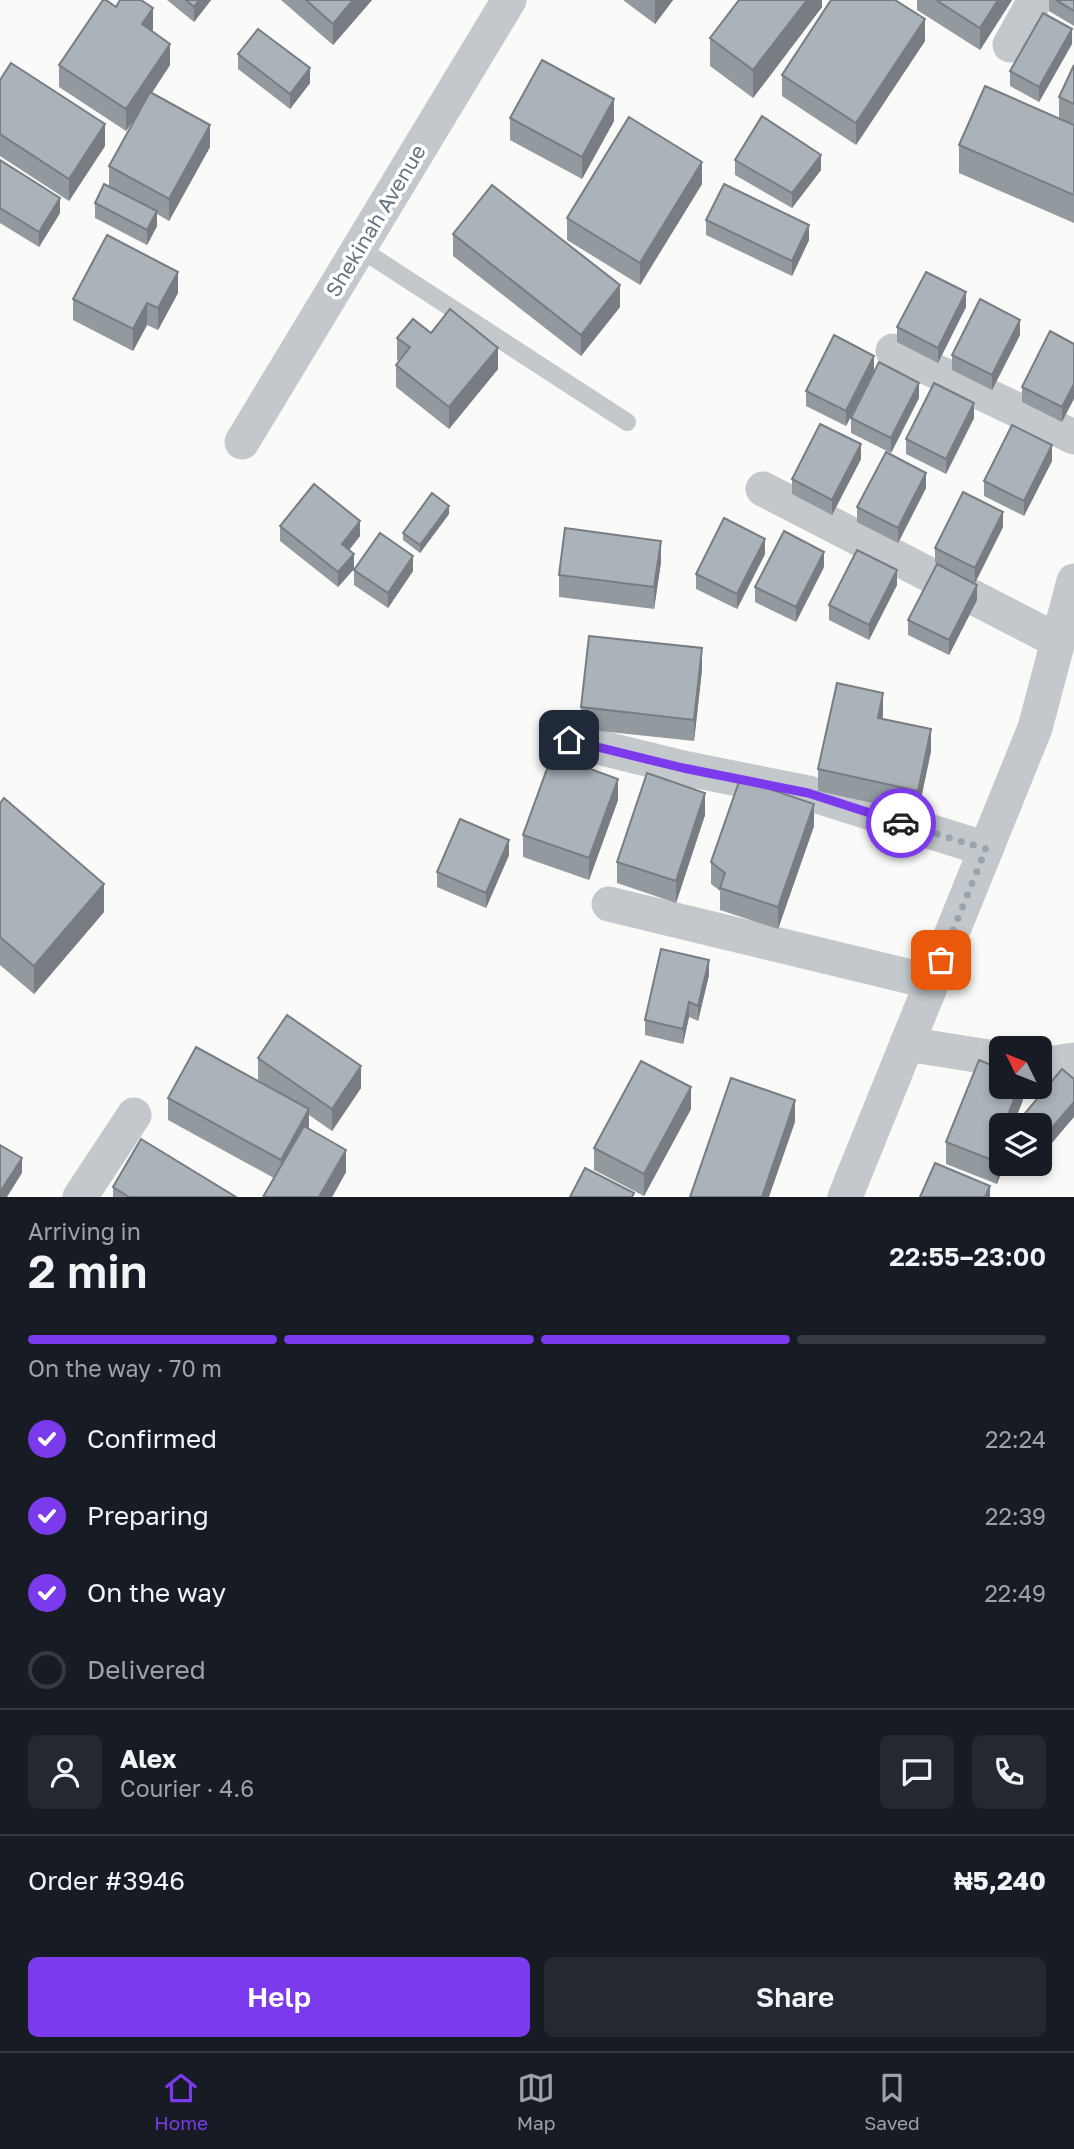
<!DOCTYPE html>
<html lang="en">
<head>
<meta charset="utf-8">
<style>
  body { margin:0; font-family:"Golos Text",sans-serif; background:#242831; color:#f1f3f6; height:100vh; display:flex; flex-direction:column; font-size:26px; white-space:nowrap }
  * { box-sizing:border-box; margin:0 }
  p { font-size:23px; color:#9ea1a6 }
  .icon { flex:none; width:38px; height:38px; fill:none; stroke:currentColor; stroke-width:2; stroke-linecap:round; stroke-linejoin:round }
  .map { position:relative; height:1197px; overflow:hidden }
  .panel { display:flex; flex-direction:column; background:#171b24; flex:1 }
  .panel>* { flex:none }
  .needle { width:46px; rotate:313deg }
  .fabs { position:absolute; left:989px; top:1036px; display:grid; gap:14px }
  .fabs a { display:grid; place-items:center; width:63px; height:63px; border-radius:10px; background:#171b24; box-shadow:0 4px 10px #0003; font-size:35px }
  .pin { position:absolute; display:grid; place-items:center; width:60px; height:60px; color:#fff; margin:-30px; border-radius:14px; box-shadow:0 4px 10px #0006 }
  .courier { position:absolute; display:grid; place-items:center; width:70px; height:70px; margin:-35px; border:5px solid #7c3aed; border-radius:50%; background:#fff; color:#222; box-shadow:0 2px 9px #0007 }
  .headline em { font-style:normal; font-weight:600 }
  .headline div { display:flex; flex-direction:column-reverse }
  .headline { display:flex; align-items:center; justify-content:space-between; height:119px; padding:0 28px }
  h1 { font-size:46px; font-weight:600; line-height:52px }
  .bar { display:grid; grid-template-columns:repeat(4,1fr); gap:10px 7px; align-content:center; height:84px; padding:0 28px }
  .bar i { height:9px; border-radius:5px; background:#363941 }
  .bar .on { background:#7c3aed }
  .bar p { grid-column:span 4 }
  .line { display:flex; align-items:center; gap:18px; padding:0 28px; border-top:2px solid #363941 }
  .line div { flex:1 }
  .round { display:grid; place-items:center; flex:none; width:74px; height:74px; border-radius:10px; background:#242831 }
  ol { padding:0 28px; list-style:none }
  li { display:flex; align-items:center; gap:21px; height:77px }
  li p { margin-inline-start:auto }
  li .icon { padding:7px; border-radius:50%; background:#7c3aed; color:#fff; stroke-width:4 }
  li:last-child { color:#9ea1a6 }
  li i { width:38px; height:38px; border:4px solid #363941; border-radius:50% }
  .cta { display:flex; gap:14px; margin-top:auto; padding:14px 28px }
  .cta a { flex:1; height:80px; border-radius:10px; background:#7c3aed; color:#fff; font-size:28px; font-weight:600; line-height:80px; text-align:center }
  .cta a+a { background:#242831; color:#f1f3f6 }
  .dock { display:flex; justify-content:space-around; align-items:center; height:98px; border-top:2px solid #363941; background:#171b24; font-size:19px; color:#9ea1a6 }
  .dock a { display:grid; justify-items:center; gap:4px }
  .dock .on { color:#7c3aed }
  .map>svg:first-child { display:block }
</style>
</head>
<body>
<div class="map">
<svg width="1074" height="1197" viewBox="0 0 1074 1197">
  <rect width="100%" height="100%" fill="#fafaf8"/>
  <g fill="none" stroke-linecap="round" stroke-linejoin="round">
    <path stroke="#c3c8cc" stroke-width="18" d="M359 248 627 422"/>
    <g stroke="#c3c8cc" stroke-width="35">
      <path d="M1010 45 1035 0"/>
      <path d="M893 351 1074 437"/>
      <path d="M242 442 509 0"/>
      <path d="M763 489 1058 641"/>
      <path d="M569 740 683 768 808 793 986 849"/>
      <path d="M609 904 932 982"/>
      <path d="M907 1044 1001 1059"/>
      <path d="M1040 1065 1074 1060"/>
      <path d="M80 1197 134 1115"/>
      <path d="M845 1197 1035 728 1074 581"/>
    </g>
  </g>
  <g fill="#929a9f">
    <path d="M167 0H211L194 22Z"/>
    <path d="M281 0H372L333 45Z"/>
    <path d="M623 0H673L655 24Z"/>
    <path d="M822 0V7L753 98 710 66V38Z"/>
    <path d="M917 0H1012L980 50 917 10Z"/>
    <path d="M1049 0H1074V26L1049 11Z"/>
    <path d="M116 7 153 29 152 31 170 65 152 93 210 147 169 221 157 214V226L147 245 95 218V203L109 186V166L135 119 126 131 59 87V65Z"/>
    <path d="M925 41 856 145 782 96V75Z"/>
    <path d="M1072 44 1039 102 1010 86V71Z"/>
    <path d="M238 54 310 83 290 109 238 69Z"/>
    <path d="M1074 65V223L959 173V145L1059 119V97Z"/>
    <path d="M0 80 105 146 69 201 0 156Z"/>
    <path d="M510 118 614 121 582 179 510 140Z"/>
    <path d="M0 160 60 213 39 247 0 223Z"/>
    <path d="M735 160 821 170 792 208 735 175Z"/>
    <path d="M702 184 640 285 567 240V218Z"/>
    <path d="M706 220 809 240 792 276 706 235Z"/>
    <path d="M453 234 620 307 581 356 453 256Z"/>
    <path d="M178 293 158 330 147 325 133 351 73 320V299Z"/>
    <path d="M966 307 938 363 897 342V327Z"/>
    <path d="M1020 335 992 390 952 370V355Z"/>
    <path d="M397 338 498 369 449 429 396 387V365L399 361 397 360Z"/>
    <path d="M1074 344 1062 422 1022 402V387Z"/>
    <path d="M874 371 846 426 806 406V391Z"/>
    <path d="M919 398 891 453 851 433V418Z"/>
    <path d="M974 418 946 474 906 454V439Z"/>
    <path d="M861 459 832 515 792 494V479Z"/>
    <path d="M1052 461 1024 516 984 496V481Z"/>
    <path d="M926 488 898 543 857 522V507Z"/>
    <path d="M449 514 420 553 403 540V533Z"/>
    <path d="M280 526 360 536 349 550 354 569 338 587 280 541Z"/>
    <path d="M1003 527 975 583 935 563V548Z"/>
    <path d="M765 554 737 609 696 589V574Z"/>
    <path d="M661 562 654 609 559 597V575Z"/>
    <path d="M824 567 796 622 755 602V587Z"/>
    <path d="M354 570 413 571 388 608 354 585Z"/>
    <path d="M897 585 869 640 829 620V605Z"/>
    <path d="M977 600 949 655 908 635V620Z"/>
    <path d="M702 670 694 741 581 729V707Z"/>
    <path d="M883 715 882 719 931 751 918 813 818 791V769Z"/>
    <path d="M618 800 589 880 523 857V835Z"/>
    <path d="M0 803 104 912 34 994 0 965Z"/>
    <path d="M705 815 676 903 617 883V862Z"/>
    <path d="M814 826 778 929 720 910V891L711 884V862Z"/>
    <path d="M509 855 486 908 437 887V872Z"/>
    <path d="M709 975 698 1021 689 1017 683 1044 645 1035V1020Z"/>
    <path d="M258 1058 361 1088 332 1131 309 1115V1129L346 1172 332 1197H263L274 1178 168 1120V1098L263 1084 258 1080Z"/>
    <path d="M1023 1087V1100L1013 1125 997 1184 946 1164V1142Z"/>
    <path d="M691 1109 644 1196 594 1170V1148Z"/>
    <path d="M113 1187 236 1197H113Z"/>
  </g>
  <g fill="#777d82">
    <path d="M199 0H211L194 22V7Z"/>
    <path d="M353 0H372L333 45V24Z"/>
    <path d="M655 0H673L655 24Z"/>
    <path d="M807 0H822V7L753 98V70Z"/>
    <path d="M998 0H1012L980 50V28Z"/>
    <path d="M153 8V29L142 46V24Z"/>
    <path d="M925 19V41L856 145V123Z"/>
    <path d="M1072 29V44L1039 102V87Z"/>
    <path d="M170 44V65L126 131V109Z"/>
    <path d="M310 68V83L290 109V94Z"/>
    <path d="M614 99V121L582 179V157Z"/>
    <path d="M105 124V146L69 201V179Z"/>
    <path d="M210 125V147L169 221V199Z"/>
    <path d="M821 155V170L792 208V193Z"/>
    <path d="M702 162V184L640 285V263Z"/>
    <path d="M60 198V213L39 247V232Z"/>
    <path d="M157 211V226L147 245V230Z"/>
    <path d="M809 225V240L792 276V261Z"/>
    <path d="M178 272V293L158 330V308Z"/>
    <path d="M620 285V307L581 356V335Z"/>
    <path d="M966 292V307L938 363V348Z"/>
    <path d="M147 303V325L133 351V329Z"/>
    <path d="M1020 320V335L992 390V375Z"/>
    <path d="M498 348V369L449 429V407Z"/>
    <path d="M874 356V371L846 426V411Z"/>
    <path d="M919 383V398L891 453V438Z"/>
    <path d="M1074 384V399L1062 422V407Z"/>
    <path d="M974 403V418L946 474V459Z"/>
    <path d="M861 444V459L832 515V500Z"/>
    <path d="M1052 445V461L1024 516V501Z"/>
    <path d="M926 473V488L898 543V528Z"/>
    <path d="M449 506V514L420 553V545Z"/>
    <path d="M1003 512V527L975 583V568Z"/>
    <path d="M360 521V536L342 559V544Z"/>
    <path d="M765 539V554L737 609V594Z"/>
    <path d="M661 541V562L654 609V587Z"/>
    <path d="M824 552V567L796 622V607Z"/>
    <path d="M354 554V569L338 587V572Z"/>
    <path d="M413 556V571L388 608V593Z"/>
    <path d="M897 570V585L869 640V625Z"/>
    <path d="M977 585V600L949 655V640Z"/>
    <path d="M702 648V670L694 741V720Z"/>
    <path d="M883 693V715L878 739V718Z"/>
    <path d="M931 729V751L918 813V791Z"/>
    <path d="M618 779V800L589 880V858Z"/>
    <path d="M705 793V815L676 903V881Z"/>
    <path d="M814 804V826L778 929V907Z"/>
    <path d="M509 840V855L486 908V893Z"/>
    <path d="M104 884V912L34 994V966Z"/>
    <path d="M709 960V975L698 1021V1006Z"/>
    <path d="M689 1002V1017L683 1044V1029Z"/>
    <path d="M361 1066V1088L332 1131V1109Z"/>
    <path d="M691 1087V1109L644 1196V1174Z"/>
    <path d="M1019 1087H1023V1100L1013 1125H1006V1120Z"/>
    <path d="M795 1100V1122L769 1197H762Z"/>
    <path d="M1074 1102V1117L1040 1157V1142Z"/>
    <path d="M309 1109V1130L281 1182V1160Z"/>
    <path d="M346 1150V1172L332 1197H319Z"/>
    <path d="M1001 1152V1164H1005L997 1184V1162Z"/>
    <path d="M22 1158V1173L7 1197H0V1192Z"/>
    <path d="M990 1186V1197H985Z"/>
  </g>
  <g fill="#aab3b9" stroke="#777d82" stroke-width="2">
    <path d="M103 0H106L116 7 120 0H141L153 8 142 24 170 44 126 109 59 65Z"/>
    <path d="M186 0H199L194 7Z"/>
    <path d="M306 0H353L333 24Z"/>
    <path d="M739 0H807L753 70 710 38Z"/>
    <path d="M831 0H895L925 19 856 123 782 75Z"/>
    <path d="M936 0H998L980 28Z"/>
    <path d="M1056 0H1074V11Z"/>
    <path d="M1043 13 1072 29 1039 87 1010 71Z"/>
    <path d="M258 29 310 68 290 94 238 54Z"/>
    <path d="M542 60 614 99 582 157 510 118Z"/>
    <path d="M11 63 105 124 69 179 0 134V80Z"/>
    <path d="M1074 65V104L1059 97Z"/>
    <path d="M985 86 1074 125V195L959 145Z"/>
    <path d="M150 92 210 125 169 199 109 166Z"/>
    <path d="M762 116 821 155 792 193 735 160Z"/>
    <path d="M629 117 702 162 640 263 567 218Z"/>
    <path d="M0 160 60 198 39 232 0 208Z"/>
    <path d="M104 184 157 211 147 230 95 203Z"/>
    <path d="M724 184 809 225 792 261 706 220Z"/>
    <path d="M492 185 620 285 581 335 453 234Z"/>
    <path d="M107 235 178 272 158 308 147 303 133 329 73 299Z"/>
    <path d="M926 272 966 292 938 348 897 327Z"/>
    <path d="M980 299 1020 320 992 375 952 355Z"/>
    <path d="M450 309 498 348 449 407 396 365 410 347 397 338 413 319 431 333Z"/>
    <path d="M1050 331 1074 344V384L1062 407 1022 387Z"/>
    <path d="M834 335 874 356 846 411 806 391Z"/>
    <path d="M879 362 919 383 891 438 851 418Z"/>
    <path d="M934 383 974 403 946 459 906 439Z"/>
    <path d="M820 424 861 444 832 500 792 479Z"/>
    <path d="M1012 425 1052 445 1024 501 984 481Z"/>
    <path d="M886 452 926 473 898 528 857 507Z"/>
    <path d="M314 484 360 521 342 544 354 554 338 572 280 526Z"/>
    <path d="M963 492 1003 512 975 568 935 548Z"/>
    <path d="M432 493 449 506 420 545 403 533Z"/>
    <path d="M724 518 765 539 737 594 696 574Z"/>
    <path d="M565 528 661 541 654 587 559 575Z"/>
    <path d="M784 531 824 552 796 607 755 587Z"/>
    <path d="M380 533 413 556 388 593 354 570Z"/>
    <path d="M857 550 897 570 869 625 829 605Z"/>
    <path d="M937 564 977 585 949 640 908 620Z"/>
    <path d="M589 636 702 648 694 720 581 707Z"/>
    <path d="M837 683 883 693 878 718 931 729 918 791 818 769Z"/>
    <path d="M552 755 618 779 589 858 523 835Z"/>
    <path d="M647 773 705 793 676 881 617 862Z"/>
    <path d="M740 779 814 804 778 907 720 888 725 873 711 862Z"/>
    <path d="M4 798 104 884 34 966 0 937V803Z"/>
    <path d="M460 819 509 840 486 893 437 872Z"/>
    <path d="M661 949 709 960 698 1006 689 1002 683 1029 645 1020Z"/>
    <path d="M287 1015 361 1066 332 1109 258 1058Z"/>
    <path d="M196 1047 309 1109 281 1160 168 1098Z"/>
    <path d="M979 1060 1001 1069V1087H1019L1006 1120 1013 1123 1012 1125H1001V1152L997 1162 946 1142Z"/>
    <path d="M641 1061 691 1087 644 1174 594 1148Z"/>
    <path d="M1062 1069 1074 1079V1102L1040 1142V1125H1017L1016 1124Z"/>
    <path d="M731 1078 795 1100 762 1197H690Z"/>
    <path d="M304 1126 346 1150 319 1197H263Z"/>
    <path d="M141 1139 236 1197H129L113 1187Z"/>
    <path d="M0 1145 22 1158 0 1192Z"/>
    <path d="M935 1163 990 1186 985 1197H920Z"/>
    <path d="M585 1168 634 1193 632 1197H570Z"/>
  </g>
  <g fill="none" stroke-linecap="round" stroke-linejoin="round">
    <path stroke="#99a4ac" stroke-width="7" stroke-dasharray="0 12.6" d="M901 823 986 849 941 960"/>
    <path stroke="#7c3aed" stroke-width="9" d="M569 740 683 768 808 793 901 823"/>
  </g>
  <g text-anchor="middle" stroke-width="7" stroke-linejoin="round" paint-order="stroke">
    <g font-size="21" fill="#657683" stroke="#fff">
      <text transform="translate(376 221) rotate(-59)" y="7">Shekinah Avenue</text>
    </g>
  </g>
</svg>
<div class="fabs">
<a><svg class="needle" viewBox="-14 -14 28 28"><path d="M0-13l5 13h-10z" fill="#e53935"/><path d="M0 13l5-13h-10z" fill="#9ea1a6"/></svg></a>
<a><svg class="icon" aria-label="layers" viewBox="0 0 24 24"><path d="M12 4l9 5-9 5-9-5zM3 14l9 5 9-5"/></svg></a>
</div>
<div class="pin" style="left:941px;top:960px;background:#ea580c"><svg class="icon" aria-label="bag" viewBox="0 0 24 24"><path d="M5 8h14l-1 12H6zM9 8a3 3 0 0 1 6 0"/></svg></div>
<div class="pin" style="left:569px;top:740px;background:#1f2937"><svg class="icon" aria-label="home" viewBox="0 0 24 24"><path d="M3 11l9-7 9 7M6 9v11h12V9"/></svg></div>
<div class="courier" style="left:901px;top:823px"><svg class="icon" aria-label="car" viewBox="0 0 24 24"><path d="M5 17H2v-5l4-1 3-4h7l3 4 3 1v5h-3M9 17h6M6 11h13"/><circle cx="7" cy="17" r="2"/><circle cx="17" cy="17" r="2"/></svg></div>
</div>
<section class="panel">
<div class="headline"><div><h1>2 min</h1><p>Arriving in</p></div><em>22:55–23:00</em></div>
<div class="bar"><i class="on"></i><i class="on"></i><i class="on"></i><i></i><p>On the way · 70 m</p></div>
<ol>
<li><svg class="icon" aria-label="check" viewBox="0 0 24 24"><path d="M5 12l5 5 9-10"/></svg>Confirmed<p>22:24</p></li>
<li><svg class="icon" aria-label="check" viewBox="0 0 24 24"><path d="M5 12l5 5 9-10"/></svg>Preparing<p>22:39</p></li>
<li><svg class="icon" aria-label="check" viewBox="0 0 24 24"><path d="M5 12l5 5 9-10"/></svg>On the way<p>22:49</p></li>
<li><i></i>Delivered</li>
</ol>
<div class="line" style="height:126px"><a class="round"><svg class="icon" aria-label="person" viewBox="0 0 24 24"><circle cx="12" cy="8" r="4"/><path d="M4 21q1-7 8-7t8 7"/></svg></a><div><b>Alex</b><p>Courier · 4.6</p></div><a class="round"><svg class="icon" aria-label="chat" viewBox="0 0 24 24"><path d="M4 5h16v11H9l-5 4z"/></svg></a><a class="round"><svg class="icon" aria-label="phone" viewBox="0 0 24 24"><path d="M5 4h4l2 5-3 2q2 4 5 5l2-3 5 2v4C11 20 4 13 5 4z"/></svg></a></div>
<div class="line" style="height:91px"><div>Order #3946</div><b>₦5,240</b></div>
<div class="cta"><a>Help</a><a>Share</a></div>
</section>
<nav class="dock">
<a class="on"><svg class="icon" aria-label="home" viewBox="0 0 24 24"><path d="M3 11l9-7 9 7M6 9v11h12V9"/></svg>Home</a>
<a><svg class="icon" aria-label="map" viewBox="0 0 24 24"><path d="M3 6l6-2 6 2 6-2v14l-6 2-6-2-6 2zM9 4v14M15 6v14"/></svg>Map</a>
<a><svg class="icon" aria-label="saved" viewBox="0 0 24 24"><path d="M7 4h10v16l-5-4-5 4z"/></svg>Saved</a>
</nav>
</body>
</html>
